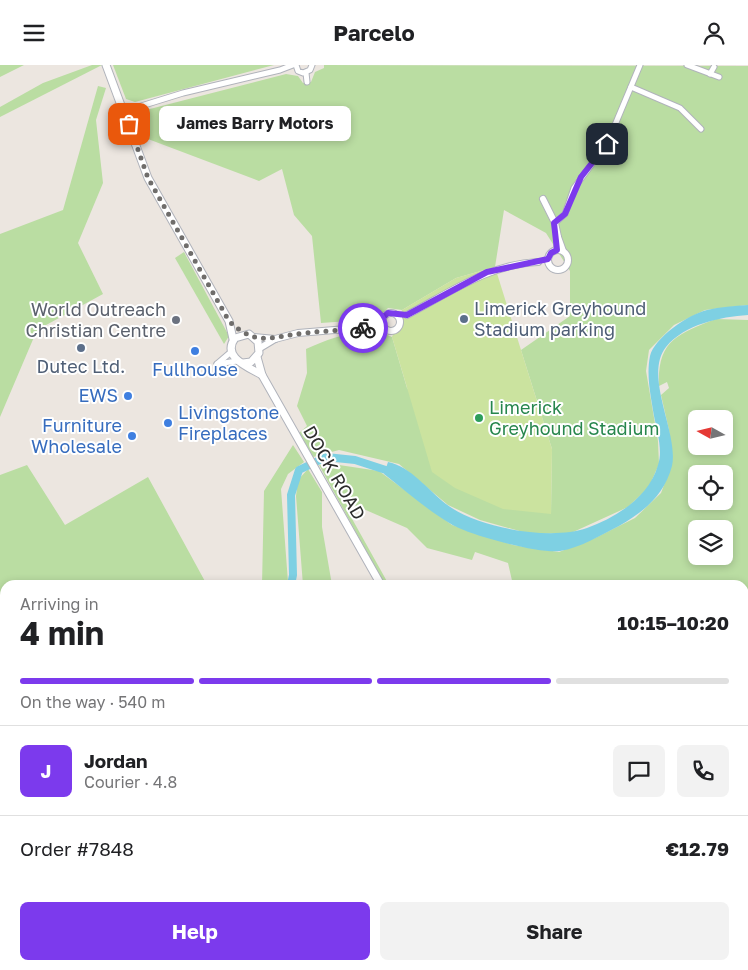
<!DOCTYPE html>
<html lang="en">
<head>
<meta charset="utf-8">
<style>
  body { margin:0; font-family:"Golos Text",sans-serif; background:#f2f2f2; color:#202124; height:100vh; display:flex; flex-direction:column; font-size:19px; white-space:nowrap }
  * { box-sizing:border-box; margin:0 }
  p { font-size:16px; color:#757577 }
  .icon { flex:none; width:28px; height:28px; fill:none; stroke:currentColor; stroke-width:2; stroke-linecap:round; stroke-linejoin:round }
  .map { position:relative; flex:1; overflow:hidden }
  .panel { position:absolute; left:0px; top:515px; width:749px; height:390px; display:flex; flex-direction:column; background:#fff; border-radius:15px 15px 0 0; box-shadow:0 2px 8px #0003 }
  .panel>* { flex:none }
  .needle { width:32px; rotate:278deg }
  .fabs { position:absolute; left:688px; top:345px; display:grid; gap:10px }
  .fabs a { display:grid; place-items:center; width:45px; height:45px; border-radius:8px; background:#fff; box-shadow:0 2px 8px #0003; font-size:25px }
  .pin { position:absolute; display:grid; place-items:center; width:42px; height:42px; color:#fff; margin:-21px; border-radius:10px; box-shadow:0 2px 8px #0006 }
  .courier { position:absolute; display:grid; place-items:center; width:50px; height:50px; margin:-25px; border:4px solid #7c3aed; border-radius:50%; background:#fff; color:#222; box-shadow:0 1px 6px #0007 }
  .bubble { position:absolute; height:35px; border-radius:8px; background:#fff; box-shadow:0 2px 8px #0003; font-size:16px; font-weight:700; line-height:35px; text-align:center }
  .overview em { font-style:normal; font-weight:700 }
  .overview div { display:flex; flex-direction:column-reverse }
  .overview { display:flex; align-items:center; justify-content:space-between; height:85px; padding:0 20px }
  h1 { font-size:32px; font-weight:700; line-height:38px }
  .bar { display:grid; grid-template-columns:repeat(4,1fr); gap:8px 5px; align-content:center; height:60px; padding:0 20px }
  .bar i { height:6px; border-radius:4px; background:#e0e0e0 }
  .bar .active { background:#7c3aed }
  .bar p { grid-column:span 4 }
  .line { display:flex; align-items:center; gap:12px; padding:0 20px; border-top:1px solid #e0e0e0 }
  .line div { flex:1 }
  .round { display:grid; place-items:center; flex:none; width:52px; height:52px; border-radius:8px; background:#f2f2f2 }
  .action { display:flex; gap:10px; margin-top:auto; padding:10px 20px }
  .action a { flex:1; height:58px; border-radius:8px; background:#7c3aed; color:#fff; font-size:20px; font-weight:700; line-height:58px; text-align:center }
  .action a+a { background:#f2f2f2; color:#202124 }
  header { display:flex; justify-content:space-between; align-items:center; height:65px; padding:0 20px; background:#fff; font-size:22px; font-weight:700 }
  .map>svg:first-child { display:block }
</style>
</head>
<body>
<header><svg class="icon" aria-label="menu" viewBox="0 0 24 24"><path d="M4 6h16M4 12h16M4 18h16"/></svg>Parcelo<svg class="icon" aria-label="person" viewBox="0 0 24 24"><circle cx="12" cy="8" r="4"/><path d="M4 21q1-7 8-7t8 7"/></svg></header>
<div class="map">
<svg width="748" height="905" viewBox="0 0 748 905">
  <rect width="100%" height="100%" fill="#ece6e0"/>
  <g fill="#badda2" fill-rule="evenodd">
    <path d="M0 0H24L0 12Z"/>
    <path d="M92 0H102L0 52V42L43 18Z"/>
    <path d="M113 0H274L135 37 126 34Z"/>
    <path d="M324 0 748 1V240L705 245 674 260 649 285 646 306 658 376 659 399 649 422 628 442 571 468 530 469 480 455 448 440 399 399 339 385 313 392 299 368 307 361 297 341 307 308 306 284C331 273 365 259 392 272L407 323 551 449 552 384 521 285 570 251V206L546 168 504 145 495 202 456 213 402 245 388 243 377 254 321 258 312 171 294 150 282 104 259 116 140 71 134 56 142 46 286 9 298 11 303 18 311 17 315 7 324 3Z"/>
    <path d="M98 21 106 23 96 55 103 118 78 178 103 229 37 265 0 352V169L63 145Z"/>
    <path d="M184 187 229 271 224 279 175 193Z"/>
    <path d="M716 254 748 255V658L744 661V520H513L508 498 475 487 472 495 427 483 407 463 352 439 346 443 389 520H385L319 400 326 398 379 406 452 460 513 480 559 487 595 473 635 453 661 428 672 399 669 365 661 330 669 323 667 317 659 321C657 276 677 269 716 254ZM696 354H724V381H696ZM696 409H724V436H696ZM696 464H724V491H696Z"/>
    <path d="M293 380 304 397 288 409 281 424 288 517 287 520H262L264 426Z"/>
    <path d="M27 400 65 460 148 412 207 520H5V848L0 850V410Z"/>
    <path d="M308 404 322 427V462L332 520H303L296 431 298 415Z"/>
    <path d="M744 701 748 703V768L744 773Z"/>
    <path d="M748 815V905H681L685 900H744V822Z"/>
    <path d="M5 867V900H69L67 905H0V869Z"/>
    <path d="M133 900H189L190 905H135Z"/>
    <path d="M420 900H551L549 905H422Z"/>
    <path d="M604 900H630L624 905H604Z"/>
    <path d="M654 900H678L674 905H649Z"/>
  </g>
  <path fill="#cbe39f" d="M495 202 552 384 551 449 503 444 455 423 432 407 392 272 402 245 456 213Z"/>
  <g fill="#7ed0e3">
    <path d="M748 240V250C720 252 685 259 666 282 643 311 679 368 672 401 664 430 645 446 619 461 601 470 580 483 560 486 540 489 468 470 451 459 427 445 406 426 384 409L388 397C410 401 428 425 446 439 477 463 550 476 587 463 617 452 649 432 658 400 663 386 657 366 654 351 651 332 646 311 650 291 654 273 689 249 707 245 720 242 734 241 748 240Z"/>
    <path d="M69 900 83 904 87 900H101L105 904 118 900H133L135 905H67Z"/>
  </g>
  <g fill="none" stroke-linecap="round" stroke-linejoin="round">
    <g stroke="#7ed0e3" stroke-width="8">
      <path d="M291 520 293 510 291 430 299 405 326 392 355 395 395 408"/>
      <path d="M0 859 5 857"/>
    </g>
    <g stroke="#b0b3bb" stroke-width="7">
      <g id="minor">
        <path d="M296 0 298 6 303 8 310 5 312 0"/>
        <path d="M687 0 719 12"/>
        <path d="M306 8 307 17"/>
        <path d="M710 9 714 2"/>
        <path d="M631 22 680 43 701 64"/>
        <path d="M125 46 183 28 280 5 293 0"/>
        <path d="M555 158 565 149 574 123 607 79 640 0"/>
        <path d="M217 299 237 296"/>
        <path d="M217 299 231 287"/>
        <path d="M744 697 748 699"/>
      </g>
    </g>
    <g stroke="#b0b3bb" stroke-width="8">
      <g id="tertiary">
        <path d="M543 134 555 158 558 172"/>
        <path d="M557 185 558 172 563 186"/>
        <circle cx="558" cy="195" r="10"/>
        <circle cx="391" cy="257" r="9"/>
        <path d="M407 250C449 228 489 199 538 197"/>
        <path d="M254 272 275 274"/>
        <path d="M260 283 275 274 298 268 383 261"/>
      </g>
    </g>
    <g stroke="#b0b3bb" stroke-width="9">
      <g id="secondary">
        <path d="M106 0 148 113 229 256 233 274"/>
        <path d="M257 292 262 310 381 520"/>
        <path d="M243 298 251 297 259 288 258 277 249 269 235 273C221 292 248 302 262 310"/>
      </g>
    </g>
    <g stroke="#c4c4c4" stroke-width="9">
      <g id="primary">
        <path d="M590 900 596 905"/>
        <path d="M601 900 602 905"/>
      </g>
    </g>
    <g stroke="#c4c4c4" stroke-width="11">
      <g id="trunk">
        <path d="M744 787 748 782"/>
        <path d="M744 801 748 795"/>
        <path d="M744 819 748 813"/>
        <path d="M564 905 566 900"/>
        <path d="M630 905 635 900"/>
        <path d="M643 905 648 900"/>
        <path d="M677 905 681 900"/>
      </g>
    </g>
    <use href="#minor" stroke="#fff" stroke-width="5"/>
    <use href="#tertiary" stroke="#fff" stroke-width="6"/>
    <use href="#secondary" stroke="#fff" stroke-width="7"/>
    <use href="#primary" stroke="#e3bf6e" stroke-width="8"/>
    <use href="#trunk" stroke="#e9ac6b" stroke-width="9"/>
  </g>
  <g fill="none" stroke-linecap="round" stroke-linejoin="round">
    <path stroke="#6f6d6b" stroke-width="5" stroke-dasharray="0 9" d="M129 59 148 113 229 256C257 283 272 271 305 268 324 266 344 265 363 263"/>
    <path stroke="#7c3aed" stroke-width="6" d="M363 263 372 262 388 248 407 250 487 207 548 194 551 188 557 185 554 158 565 149 581 112 607 79"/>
  </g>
  <g fill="#5c6f8a" stroke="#fff" stroke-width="2">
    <circle cx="464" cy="254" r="5"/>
    <circle cx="81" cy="283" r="5"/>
  </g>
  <circle fill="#6b7280" stroke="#fff" stroke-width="2" cx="176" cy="255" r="5"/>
  <g fill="#3f7fe0" stroke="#fff" stroke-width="2">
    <circle cx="195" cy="286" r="5"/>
    <circle cx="128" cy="331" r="5"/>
    <circle cx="168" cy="358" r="5"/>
    <circle cx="132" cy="371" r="5"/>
  </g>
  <circle fill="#2e9e5b" stroke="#fff" stroke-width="2" cx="479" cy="353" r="5"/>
  <g text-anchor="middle" stroke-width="4" stroke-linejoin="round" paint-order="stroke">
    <g font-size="18" fill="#4e5e75" stroke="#fff" text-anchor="start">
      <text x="474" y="250">Limerick Greyhound<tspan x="474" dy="21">Stadium parking</tspan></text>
      <text x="81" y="308" text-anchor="middle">Dutec Ltd.</text>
    </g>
    <g font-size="18" fill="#5b616d" stroke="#fff" text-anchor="end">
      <text x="166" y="251">World Outreach<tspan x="166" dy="21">Christian Centre</tspan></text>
    </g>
    <g font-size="18" fill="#366cbe" stroke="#fff" text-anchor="end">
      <text x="195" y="311" text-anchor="middle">Fullhouse</text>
      <text x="118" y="337">EWS</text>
      <text x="178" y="354" text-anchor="start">Livingstone<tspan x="178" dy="21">Fireplaces</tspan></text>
      <text x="122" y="367">Furniture<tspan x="122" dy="21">Wholesale</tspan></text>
    </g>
    <g font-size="18" fill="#27864d" stroke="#fff" text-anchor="start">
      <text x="489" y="349">Limerick<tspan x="489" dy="21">Greyhound Stadium</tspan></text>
    </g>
    <g font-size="18" fill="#2c2c2c" stroke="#fff">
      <text transform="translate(334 408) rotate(60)" y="6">DOCK ROAD</text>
    </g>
  </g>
</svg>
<div class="fabs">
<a><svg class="needle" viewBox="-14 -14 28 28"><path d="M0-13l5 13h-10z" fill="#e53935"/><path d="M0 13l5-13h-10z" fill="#757577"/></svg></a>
<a><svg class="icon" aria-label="locate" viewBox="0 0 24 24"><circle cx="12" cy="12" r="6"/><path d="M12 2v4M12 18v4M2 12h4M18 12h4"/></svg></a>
<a><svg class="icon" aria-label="layers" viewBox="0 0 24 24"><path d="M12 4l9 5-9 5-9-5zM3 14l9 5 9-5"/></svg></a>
</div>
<div class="pin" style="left:129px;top:59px;background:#ea580c"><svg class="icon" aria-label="bag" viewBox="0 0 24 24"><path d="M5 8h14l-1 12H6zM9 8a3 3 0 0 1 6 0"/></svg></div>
<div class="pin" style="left:607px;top:79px;background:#1f2937"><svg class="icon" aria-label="home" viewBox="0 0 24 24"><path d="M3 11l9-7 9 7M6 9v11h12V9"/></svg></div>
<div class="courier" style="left:363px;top:263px"><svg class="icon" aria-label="bike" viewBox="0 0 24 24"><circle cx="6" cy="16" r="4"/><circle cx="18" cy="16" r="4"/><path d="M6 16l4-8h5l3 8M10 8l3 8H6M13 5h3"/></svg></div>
<div class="bubble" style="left:159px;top:41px;width:192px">James Barry Motors</div>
<section class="panel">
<div class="overview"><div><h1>4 min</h1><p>Arriving in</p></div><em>10:15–10:20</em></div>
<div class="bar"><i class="active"></i><i class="active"></i><i class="active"></i><i></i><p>On the way · 540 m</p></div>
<div class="line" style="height:90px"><b class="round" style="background:#7c3aed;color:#fff">J</b><div><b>Jordan</b><p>Courier · 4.8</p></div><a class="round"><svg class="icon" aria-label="chat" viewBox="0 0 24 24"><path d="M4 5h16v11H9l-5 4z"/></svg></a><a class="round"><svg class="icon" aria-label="phone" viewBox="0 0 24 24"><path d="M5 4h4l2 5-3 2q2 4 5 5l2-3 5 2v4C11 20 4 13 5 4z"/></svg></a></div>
<div class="line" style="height:65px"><div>Order #7848</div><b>€12.79</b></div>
<div class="action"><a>Help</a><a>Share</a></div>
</section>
</div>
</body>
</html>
